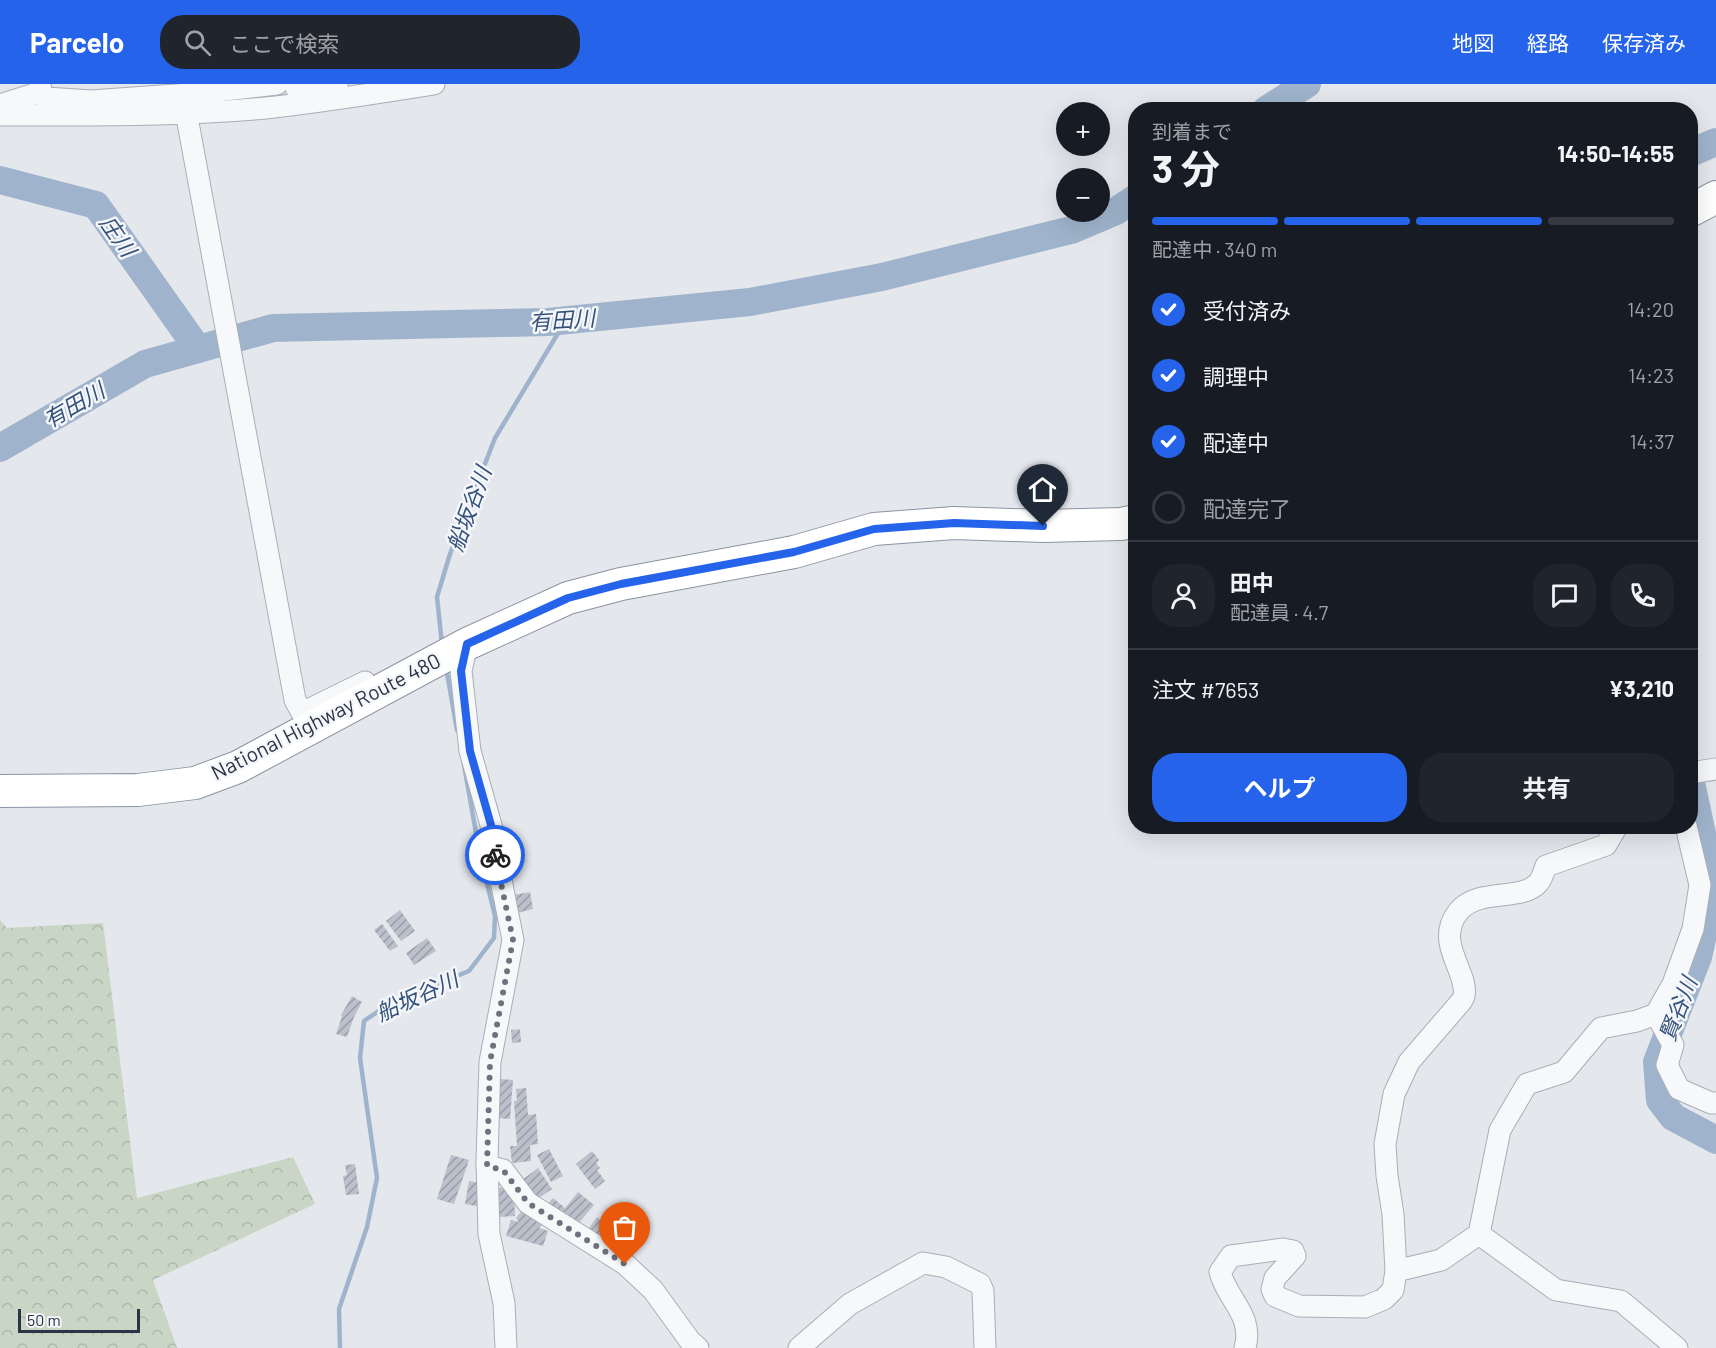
<!DOCTYPE html>
<html lang="ja">
<head>
<meta charset="utf-8">
<style>
  body { margin:0; font-family:Barlow,"Noto Sans JP",sans-serif; background:#20242c; color:#f1f3f6; height:100vh; display:flex; flex-direction:column; font-size:22px; white-space:nowrap }
  * { box-sizing:border-box; margin:0 }
  p { font-size:20px; color:#9ea1a6 }
  .icon { flex:none; width:33px; height:33px; fill:none; stroke:currentColor; stroke-width:2; stroke-linecap:round; stroke-linejoin:round }
  .map { position:relative; flex:1; overflow:hidden }
  .side { position:absolute; left:1128px; top:18px; width:570px; height:732px; display:flex; flex-direction:column; background:#171b24; border-radius:24px; box-shadow:0 6px 24px #0002 }
  .side>* { flex:none }
  .buttons { position:absolute; left:1056px; top:18px; display:grid; gap:12px }
  .buttons a { display:grid; place-items:center; width:54px; height:54px; border-radius:50%; background:#171b24; box-shadow:0 6px 24px #0002; font-size:30px }
  .scale { position:absolute; left:18px; bottom:15px; width:122px; box-sizing:border-box; padding-left:6px; border:3px solid #2b3445; border-top:0; font-size:16px; line-height:21px; white-space:nowrap; color:#2b3445; -webkit-text-stroke:4px #f4f6f9; paint-order:stroke }
  .pin { position:absolute; display:grid; place-items:center; width:51px; height:51px; color:#fff; margin:-62px -26px; border-radius:50% 50% 50% 0; rotate:-45deg; box-shadow:0 0 6px #0007 }
  .pin .icon { rotate:45deg }
  .courier { position:absolute; display:grid; place-items:center; width:60px; height:60px; margin:-30px; border:4px solid #2563eb; border-radius:50%; background:#fff; color:#222; box-shadow:0 2px 8px #0007 }
  .overview em { font-style:normal; font-weight:700 }
  .overview div { display:flex; flex-direction:column-reverse }
  .overview { display:flex; align-items:center; justify-content:space-between; height:102px; padding:0 24px }
  h1 { font-size:39px; font-weight:700; line-height:45px }
  .bar { display:grid; grid-template-columns:repeat(4,1fr); gap:9px 6px; align-content:center; height:72px; padding:0 24px }
  .bar i { height:8px; border-radius:4px; background:#363941 }
  .bar .on { background:#2563eb }
  .bar p { grid-column:span 4 }
  .line { display:flex; align-items:center; gap:15px; padding:0 24px; border-top:2px solid #363941 }
  .line div { flex:1 }
  .round { display:grid; place-items:center; flex:none; width:63px; height:63px; border-radius:24px; background:#20242c }
  ol { padding:0 24px; list-style:none }
  li { display:flex; align-items:center; gap:18px; height:66px }
  li p { margin-inline-start:auto }
  li .icon { padding:6px; border-radius:50%; background:#2563eb; color:#fff; stroke-width:4 }
  li:last-child { color:#9ea1a6 }
  li i { width:33px; height:33px; border:3px solid #363941; border-radius:50% }
  .action { display:flex; gap:12px; margin-top:auto; padding:12px 24px }
  .action a { flex:1; height:69px; border-radius:24px; background:#2563eb; color:#fff; font-size:24px; font-weight:700; line-height:69px; text-align:center }
  .action a+a { background:#20242c; color:#f1f3f6 }
  header { display:flex; align-items:center; gap:36px; box-sizing:border-box; height:84px; padding:0 30px; background:#2563eb; color:#fff }
  header strong { font-size:28px }
  nav { display:flex; gap:33px; margin-inline-start:auto; font-size:21px }
  .search { width:420px; height:54px; background:#20242c; display:flex; align-items:center; gap:15px; box-sizing:border-box; padding:0 21px; border-radius:24px; color:#9ea1a6; font-size:22px }
  .map>svg:first-child { display:block }
</style>
</head>
<body>
<header>
<strong>Parcelo</strong>
<div class="search"><svg class="icon" aria-label="search" viewBox="0 0 24 24"><circle cx="10" cy="10" r="6"/><path d="M15 15l6 6"/></svg>ここで検索</div>
<nav><a>地図</a><a>経路</a><a>保存済み</a></nav>
</header>
<div class="map">
<svg width="1716" height="1264" viewBox="0 0 1716 1264">
  <defs>
    <pattern id="forest-crowns" width="20" height="18" patternUnits="userSpaceOnUse" patternTransform="scale(1.5)"><rect width="20" height="18" fill="#c9d6c5"/><path d="M2 6a3 3 0 1 1 6 0M12 15a3 3 0 1 1 6 0" fill="none" stroke="#adb8ab"/></pattern>
    <pattern id="building-hatch" width="6" height="6" patternUnits="userSpaceOnUse" patternTransform="scale(1.5)"><rect width="6" height="6" fill="#bbc0ca"/><path d="M-1 1l2-2M0 6l6-6M5 7l2-2" fill="none" stroke="#989da6"/></pattern>
  </defs>
  <rect width="100%" height="100%" fill="#e4e7ec"/>
  <path fill="url(#forest-crowns)" d="M0 836 7 844 103 839 137 1114 293 1073 315 1120 153 1196 177 1264H0Z"/>
  <g fill="none" stroke-linecap="round" stroke-linejoin="round">
    <g stroke="#9fb4cc" stroke-width="4.5">
      <path d="M442 560 437 513 450 470 495 354 566 236"/>
      <path d="M446 583 457 646"/>
      <path d="M340 1264 339 1225 367 1143 377 1094 360 974 364 937 392 918 469 887 494 854 495 832 480 771 464 681"/>
    </g>
    <g stroke="#9fb4cc" stroke-width="28">
      <path d="M1266 26 1307 0"/>
      <path d="M1690 69 1716 58"/>
      <path d="M0 96 96 121 198 265"/>
      <path d="M0 364 145 280 273 244 548 238 750 218 882 193 1071 146 1116 127 1136 114"/>
      <path d="M1690 694 1707 773 1710 819 1698 873 1657 978 1660 1016 1673 1033 1716 1056"/>
    </g>
  </g>
  <g fill="url(#building-hatch)">
    <path d="M530 808 533 825 517 829 513 811Z"/>
    <path d="M400 826 415 847 401 857 386 837Z"/>
    <path d="M382 840 398 862 390 867 374 846Z"/>
    <path d="M427 854 436 867 414 881 406 869Z"/>
    <path d="M352 912 362 918 354 933 347 953 336 950 342 932 341 931Z"/>
    <path d="M520 945 521 958 512 959 511 946Z"/>
    <path d="M500 995 513 996 510 1035 497 1034Z"/>
    <path d="M526 1004 528 1031 536 1030 538 1060 530 1061 531 1077 512 1079 510 1062H517L514 1017H517L516 1005Z"/>
    <path d="M549 1065 563 1092 551 1098 537 1071Z"/>
    <path d="M592 1067 599 1076 596 1079 600 1084 597 1086 605 1097 595 1105 576 1080Z"/>
    <path d="M451 1071 469 1076 454 1120 437 1115Z"/>
    <path d="M355 1080 359 1110 346 1111 343 1092 347 1091 345 1081Z"/>
    <path d="M538 1084 552 1105 536 1116 522 1096Z"/>
    <path d="M469 1097 485 1100 481 1123 465 1120Z"/>
    <path d="M510 1103 514 1111 515 1132 498 1133 497 1104Z"/>
    <path d="M578 1108 594 1121 578 1140 545 1123 553 1114 565 1124Z"/>
    <path d="M525 1123 543 1139 539 1144 548 1147 543 1162 506 1152 511 1136 519 1138 516 1134Z"/>
    <path d="M597 1133 607 1141 596 1156 586 1148Z"/>
  </g>
  <g fill="none" stroke-linecap="round" stroke-linejoin="round">
    <g stroke="#a9aeb7" stroke-width="23">
      <g id="minor">
        <path d="M295 0 296 4 337 2"/>
        <path d="M41 8 46 14 91 17 189 10 277 0"/>
        <path d="M0 21 41 8 40 0"/>
        <path d="M186 28 295 616 302 629 365 598"/>
        <path d="M0 31C88 31 178 32 266 24 322 18 378 9 434 0"/>
        <path d="M467 560 461 587 470 667 493 748 495 766 513 856 490 978 487 1076 489 1150 504 1219 506 1264"/>
        <path d="M1690 689 1716 685"/>
        <path d="M1656 930 1673 961 1667 981 1679 1005 1711 1019H1716"/>
        <path d="M487 1082 503 1086 528 1119 625 1180 653 1206 690 1257 698 1264"/>
        <path d="M1479 1150 1556 1206 1621 1217 1677 1264"/>
        <path d="M1396 1187 1441 1176 1479 1150 1500 1046 1527 1000 1564 988 1601 944 1637 937 1656 930 1673 900 1693 845 1700 801 1686 742"/>
        <path d="M799 1264 850 1220 923 1179 946 1183 980 1200 983 1207 985 1264"/>
        <path d="M1245 1264C1254 1231 1227 1216 1220 1188L1231 1172 1283 1165 1293 1167 1295 1172 1275 1194 1272 1205 1275 1212 1299 1222 1365 1223 1384 1215 1393 1206 1396 1187 1393 1130 1387 1092 1385 1060 1394 1010 1409 978 1459 920C1461 918 1463 915 1464 912 1469 888 1434 859 1458 828 1478 803 1521 818 1538 799 1542 795 1544 787 1546 782L1606 761 1617 742"/>
      </g>
    </g>
    <g stroke="#8b94a3" stroke-width="34">
      <g id="highway">
        <path d="M1690 127 1716 113"/>
        <path d="M0 707 138 706 195 699 238 683 467 560 568 514 621 500 794 468 874 445 954 439 1043 442 1121 440 1136 437"/>
      </g>
    </g>
    <use href="#minor" stroke="#f7f8fa" stroke-width="21"/>
    <use href="#highway" stroke="#fff" stroke-width="32"/>
  </g>
  <g fill="none" stroke-linecap="round" stroke-linejoin="round">
    <path stroke="#6c737f" stroke-width="6" stroke-dasharray="0 10.8" d="M495 771 513 856 490 978 487 1082 503 1086 528 1119 625 1180"/>
    <path stroke="#2563eb" stroke-width="8" d="M495 771 493 748 470 667 461 587 467 560 568 514 621 500 794 468 874 445 954 439 1043 442"/>
  </g>
  <g text-anchor="middle" stroke-width="5" stroke-linejoin="round" paint-order="stroke">
    <g font-size="21" fill="#2b3445" stroke="#f4f6f9">
      <text transform="translate(326 633) rotate(-27)" y="7">National Highway Route 480</text>
    </g>
    <g font-size="22" font-style="italic" fill="#34527a" stroke="#f4f6f9">
      <text transform="translate(118 152) rotate(55)" y="8">庄川</text>
      <text transform="translate(562 236) rotate(-4)" y="8">有田川</text>
      <text transform="translate(74 321) rotate(-30)" y="8">有田川</text>
      <text transform="translate(469 425) rotate(-70)" y="8">船坂谷川</text>
      <text transform="translate(417 912) rotate(-25)" y="8">船坂谷川</text>
      <text transform="translate(1678 925) rotate(-69)" y="8">賢谷川</text>
    </g>
  </g>
</svg>
<div class="buttons">
<a>+</a>
<a>−</a>
</div>
<div class="scale">50 m</div>
<div class="pin" style="left:625px;top:1180px;background:#ea580c"><svg class="icon" aria-label="bag" viewBox="0 0 24 24"><path d="M5 8h14l-1 12H6zM9 8a3 3 0 0 1 6 0"/></svg></div>
<div class="pin" style="left:1043px;top:442px;background:#1f2937"><svg class="icon" aria-label="home" viewBox="0 0 24 24"><path d="M3 11l9-7 9 7M6 9v11h12V9"/></svg></div>
<div class="courier" style="left:495px;top:771px"><svg class="icon" aria-label="bike" viewBox="0 0 24 24"><circle cx="6" cy="16" r="4"/><circle cx="18" cy="16" r="4"/><path d="M6 16l4-8h5l3 8M10 8l3 8H6M13 5h3"/></svg></div>
<section class="side">
<div class="overview"><div><h1>3 分</h1><p>到着まで</p></div><em>14:50–14:55</em></div>
<div class="bar"><i class="on"></i><i class="on"></i><i class="on"></i><i></i><p>配達中 · 340 m</p></div>
<ol>
<li><svg class="icon" aria-label="check" viewBox="0 0 24 24"><path d="M5 12l5 5 9-10"/></svg>受付済み<p>14:20</p></li>
<li><svg class="icon" aria-label="check" viewBox="0 0 24 24"><path d="M5 12l5 5 9-10"/></svg>調理中<p>14:23</p></li>
<li><svg class="icon" aria-label="check" viewBox="0 0 24 24"><path d="M5 12l5 5 9-10"/></svg>配達中<p>14:37</p></li>
<li><i></i>配達完了</li>
</ol>
<div class="line" style="height:108px"><a class="round"><svg class="icon" aria-label="person" viewBox="0 0 24 24"><circle cx="12" cy="8" r="4"/><path d="M4 21q1-7 8-7t8 7"/></svg></a><div><b>田中</b><p>配達員 · 4.7</p></div><a class="round"><svg class="icon" aria-label="chat" viewBox="0 0 24 24"><path d="M4 5h16v11H9l-5 4z"/></svg></a><a class="round"><svg class="icon" aria-label="phone" viewBox="0 0 24 24"><path d="M5 4h4l2 5-3 2q2 4 5 5l2-3 5 2v4C11 20 4 13 5 4z"/></svg></a></div>
<div class="line" style="height:78px"><div>注文 #7653</div><b>¥3,210</b></div>
<div class="action"><a>ヘルプ</a><a>共有</a></div>
</section>
</div>
</body>
</html>
